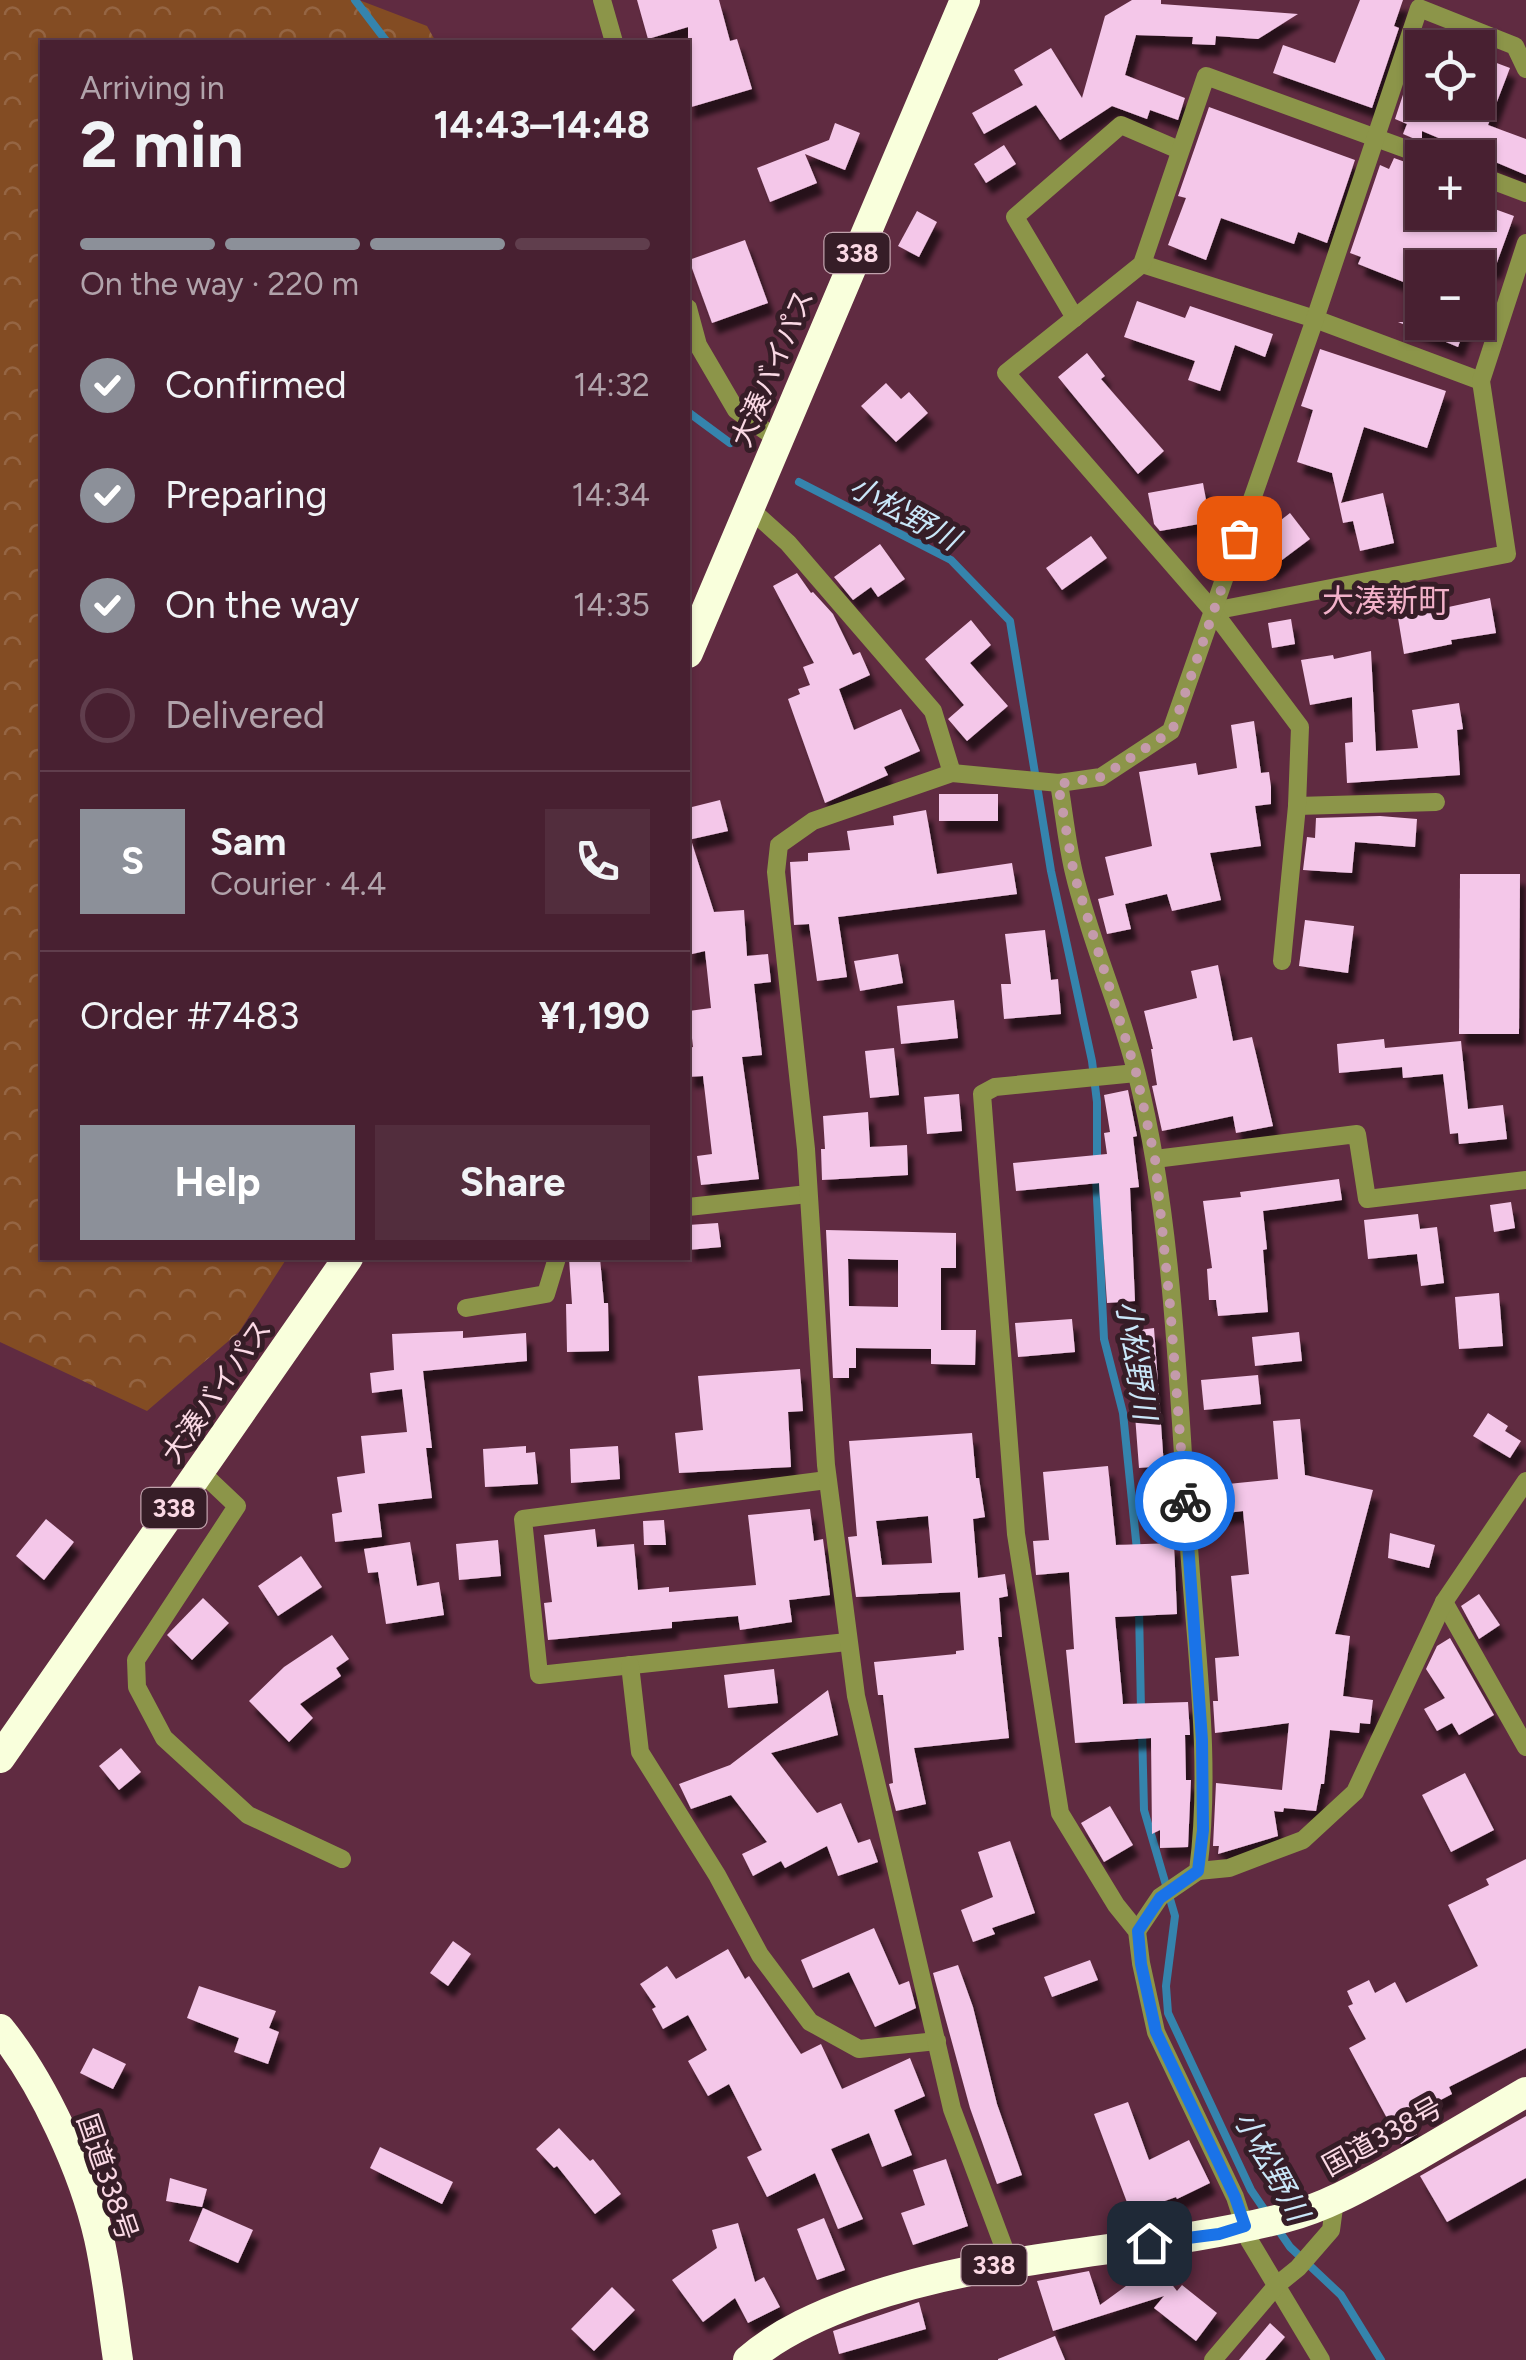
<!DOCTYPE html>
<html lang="en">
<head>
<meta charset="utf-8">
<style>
  body { margin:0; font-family:Figtree,"Noto Sans JP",sans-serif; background:#522d3d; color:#f1f3f6; height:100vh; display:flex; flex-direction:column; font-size:38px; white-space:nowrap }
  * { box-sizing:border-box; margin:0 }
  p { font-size:32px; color:#b1a3ab }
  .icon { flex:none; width:55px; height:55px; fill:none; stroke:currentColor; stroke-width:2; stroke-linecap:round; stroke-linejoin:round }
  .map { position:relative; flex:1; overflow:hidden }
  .drawer { position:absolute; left:40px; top:40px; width:650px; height:1220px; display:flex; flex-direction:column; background:#482031; border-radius:0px; box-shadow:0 2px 8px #0004,0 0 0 2px #603e4d }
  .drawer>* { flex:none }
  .tools { position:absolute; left:1405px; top:30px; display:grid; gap:20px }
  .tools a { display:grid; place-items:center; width:90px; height:90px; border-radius:0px; background:#482031; box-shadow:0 2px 8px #0004,0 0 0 2px #603e4d; font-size:50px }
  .pin { position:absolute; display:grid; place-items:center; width:85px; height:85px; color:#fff; margin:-42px; border-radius:20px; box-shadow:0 5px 15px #0006 }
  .courier { position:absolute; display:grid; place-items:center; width:100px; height:100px; margin:-50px; border:8px solid #1a73e8; border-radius:50%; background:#fff; color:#222; box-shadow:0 2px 12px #0007 }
  .headline em { font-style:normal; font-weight:700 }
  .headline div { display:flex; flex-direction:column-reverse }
  .headline { display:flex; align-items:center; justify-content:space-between; height:170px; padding:0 40px }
  h1 { font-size:65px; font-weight:700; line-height:75px }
  .bar { display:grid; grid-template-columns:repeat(4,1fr); gap:15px 10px; align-content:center; height:120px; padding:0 40px }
  .bar i { height:12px; border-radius:8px; background:#603e4d }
  .bar .active { background:#8c9099 }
  .bar p { grid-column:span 4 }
  .line { display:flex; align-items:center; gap:25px; padding:0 40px; border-top:2px solid #603e4d }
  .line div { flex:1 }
  .round { display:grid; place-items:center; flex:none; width:105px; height:105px; border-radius:0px; background:#522d3d }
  ol { padding:0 40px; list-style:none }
  li { display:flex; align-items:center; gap:30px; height:110px }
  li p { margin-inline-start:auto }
  li .icon { padding:10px; border-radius:50%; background:#8c9099; color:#fff; stroke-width:4 }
  li:last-child { color:#b1a3ab }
  li i { width:55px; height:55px; border:5px solid #603e4d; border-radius:50% }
  .action { display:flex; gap:20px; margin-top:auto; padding:20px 40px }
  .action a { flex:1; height:115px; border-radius:0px; background:#8c9099; color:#fff; font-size:40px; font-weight:700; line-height:115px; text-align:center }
  .action a+a { background:#522d3d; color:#f1f3f6 }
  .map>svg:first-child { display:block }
</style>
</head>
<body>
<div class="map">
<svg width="1526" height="2360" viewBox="0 0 1526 2360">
  <defs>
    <pattern id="forest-crowns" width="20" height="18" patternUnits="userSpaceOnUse" patternTransform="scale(2.5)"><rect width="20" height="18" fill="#834c23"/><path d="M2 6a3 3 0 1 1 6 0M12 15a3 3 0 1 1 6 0" fill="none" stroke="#956543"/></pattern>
    <filter id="shadow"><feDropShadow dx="6" dy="11" stdDeviation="2.5" flood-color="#0009"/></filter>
  </defs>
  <rect width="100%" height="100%" fill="#602b41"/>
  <path fill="url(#forest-crowns)" d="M0 0H359L427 26 436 42H42V1258H287L239 1332 147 1411 0 1342Z"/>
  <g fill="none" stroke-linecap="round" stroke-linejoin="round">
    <g stroke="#3584ad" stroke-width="8">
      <path d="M355 0 387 42"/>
      <path d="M688 412 730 443"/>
      <path d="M799 482 951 560 1010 621 1051 871 1092 1061 1097 1102V1164"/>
      <path d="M1096 1178 1104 1339 1123 1413 1137 1550"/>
      <path d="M1139 1609 1141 1710"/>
      <path d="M1142 1729 1144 1810 1175 1916 1166 1986 1168 2013 1251 2190 1266 2212"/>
      <path d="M1277 2228 1290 2247 1341 2295 1381 2360"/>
    </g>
  </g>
  <g fill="#f4c7e9" fill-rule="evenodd" filter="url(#shadow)">
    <path d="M637 0H719L730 41 737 39 752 89 688 108V27L648 39Z"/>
    <path d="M1132 0H1161V4L1298 14 1258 39 1216 36 1215 45 1192 44 1193 37 1136 35 1125 75 1185 98 1178 120 1150 110 1147 119 1112 106 1060 140 1036 105 984 134 972 113 1023 85 1014 70 1051 48 1082 98 1105 16Z"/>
    <path d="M1360 0H1403L1394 26 1399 28 1372 108 1273 73 1283 45 1335 63Z"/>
    <path d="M1422 37V104L1454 117 1456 112 1478 121V56L1510 68 1488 125 1526 139V175L1422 131V142L1403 134 1407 124 1395 119Z"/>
    <path d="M1209 107 1355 160 1327 243 1298 232 1294 244 1221 218 1206 260 1168 245 1186 198 1178 196Z"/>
    <path d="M835 123 860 133 845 170 805 154 817 183 770 202 757 168 829 140Z"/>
    <path d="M1004 145 1016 164 986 183 974 164Z"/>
    <path d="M1394 158 1422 168V212H1478V203L1514 216 1495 268H1422V277L1415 274 1411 285 1358 264 1361 257 1350 253 1380 165 1389 169Z"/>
    <path d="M917 211 937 222 919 257 898 246Z"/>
    <path d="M745 240 768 303 712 323 689 260Z"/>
    <path d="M1137 301 1185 318 1190 306 1273 334 1265 357 1235 345 1220 391 1188 380 1195 361 1124 337Z"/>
    <path d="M1398 322H1467L1458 347Z"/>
    <path d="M1320 349 1446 391 1427 448 1364 427 1341 503 1383 493 1394 543 1360 551 1353 521 1343 523 1332 473 1297 462 1313 410 1301 406Z"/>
    <path d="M1087 353 1105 376 1101 379 1164 451 1138 474 1058 377Z"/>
    <path d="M886 383 901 399 909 392 928 413 896 442 861 406Z"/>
    <path d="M1203 483 1210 522 1160 531 1154 524 1148 493Z"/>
    <path d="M1290 513 1310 539 1270 569 1251 543Z"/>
    <path d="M1091 536 1107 558 1062 590 1046 568Z"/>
    <path d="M880 544 905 579 878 597 871 587 853 600 834 577Z"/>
    <path d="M797 573 811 593 813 592 833 614 853 655 860 652 870 675 839 689 854 730 901 709 920 751 884 767 888 775 825 803 788 699 800 694 798 689 810 685 803 667 814 663 773 586Z"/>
    <path d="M1490 598 1496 633 1451 640 1452 644 1404 654 1398 618Z"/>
    <path d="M1291 619 1295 644 1272 648 1268 623Z"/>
    <path d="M971 620 991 645 970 663 1008 706 967 741 948 719 964 705 925 659Z"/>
    <path d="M1371 651 1376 751 1418 748 1412 710 1459 703 1463 729 1457 730 1460 775 1347 783 1345 743 1353 742 1352 697 1310 705 1301 660 1333 655 1334 659Z"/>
    <path d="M1254 721 1261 773 1269 772 1271 787V804L1255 806 1261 846 1210 853 1221 900 1172 911 1167 894 1125 904 1131 929 1107 934 1098 899 1114 895 1105 857 1152 846 1139 772 1196 763 1198 775 1237 768 1231 725Z"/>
    <rect x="939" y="794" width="59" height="27"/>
    <path d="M720 800 728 831 688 840V808Z"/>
    <path d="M926 810 937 874 1012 863 1017 894 838 917 847 977 817 981 809 924 794 925 790 862 808 861V853L850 850 847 831 894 825 893 816Z"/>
    <path d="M1380 816 1417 819 1415 847 1355 842 1352 873 1303 870 1307 837 1315 838 1316 818Z"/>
    <path d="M692 843 714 912 744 910 747 956 768 954 771 982 754 984 762 1055 742 1057 759 1179 701 1185 697 1156 712 1154 703 1076 688 1077V1048L693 1047 689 1011 711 1008 705 951 688 955V844Z"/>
    <path d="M1460 874H1520L1519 1034H1459Z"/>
    <path d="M1305 920 1354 926 1348 973 1299 966Z"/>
    <path d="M1045 930 1051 980 1058 979 1061 1014 1004 1019 1001 984H1011L1005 934Z"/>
    <path d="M898 954 903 983 860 991 854 961Z"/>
    <path d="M1218 965 1233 1041 1252 1037 1273 1126 1236 1133 1233 1116 1162 1131 1152 1086 1157 1085 1151 1049H1153L1144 1011 1197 998 1191 971Z"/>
    <path d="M954 1000 958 1038 901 1044 897 1006Z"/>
    <path d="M1384 1039 1385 1048 1461 1041 1468 1109 1503 1105 1507 1139 1459 1144 1458 1133 1450 1134 1443 1074 1403 1078 1402 1067 1339 1073 1337 1044Z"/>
    <path d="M894 1048 899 1095 870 1098 865 1051Z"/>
    <path d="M1128 1090 1137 1136 1133 1137 1139 1187 1130 1188 1135 1301 1107 1303 1099 1183 1016 1191 1013 1163 1107 1154 1104 1133 1110 1132 1104 1095Z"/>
    <path d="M959 1094 962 1131 927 1134 924 1097Z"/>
    <path d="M868 1112 870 1147 907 1145 908 1175 822 1180 821 1149H825L823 1116Z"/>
    <path d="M1339 1179 1342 1200 1263 1211 1267 1249 1263 1250 1268 1312 1218 1316 1216 1300H1209L1207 1269 1212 1268 1203 1201 1241 1197 1240 1192Z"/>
    <path d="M1511 1202 1515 1228 1494 1232 1490 1205Z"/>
    <path d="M1418 1214 1420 1229 1437 1227 1444 1283 1421 1286 1417 1254 1368 1259 1364 1220Z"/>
    <path d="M718 1223 721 1247 688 1250V1225Z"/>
    <path d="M826 1230 956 1233V1268H941V1330H976L975 1365 931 1364V1349L856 1348V1368H849V1378H833ZM848 1259 898 1260V1307L849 1306Z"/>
    <path d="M569 1258H600L604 1303H608L609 1351 567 1352 566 1304H572Z"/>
    <path d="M1499 1293 1503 1346 1459 1349 1455 1297Z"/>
    <path d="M1072 1319 1075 1352 1018 1357 1015 1323Z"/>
    <path d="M1154 1328 1164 1466 1139 1468 1134 1402H1132L1124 1332Z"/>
    <path d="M463 1331V1338L526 1333 527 1361 423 1371 432 1448H426L432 1498 378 1504 382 1537 335 1542 332 1514 342 1512 337 1477 365 1473 361 1436 407 1432 402 1389 372 1393 370 1373 394 1370 392 1334Z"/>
    <path d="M1299 1332 1302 1361 1255 1366 1252 1337Z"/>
    <path d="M800 1369 803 1411 788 1412 791 1467 679 1473 675 1433 703 1430 698 1376Z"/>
    <path d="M1258 1375 1261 1404 1204 1410 1201 1380Z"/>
    <path d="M1488 1413 1508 1426 1505 1431 1521 1441 1510 1458 1473 1436Z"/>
    <path d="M1300 1419 1305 1475 1373 1490 1335 1634 1350 1636 1343 1696 1373 1700 1370 1724 1360 1723 1359 1733 1330 1730 1324 1784H1321L1316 1811 1284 1808 1283 1812 1274 1811 1278 1836 1218 1854 1219 1846H1213L1216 1783 1282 1790 1289 1723 1215 1733 1213 1701H1218L1215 1658 1239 1656 1231 1576 1249 1574 1243 1511 1211 1515 1208 1486 1278 1479 1273 1421Z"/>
    <path d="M972 1433 976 1478H979L985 1517 973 1519 978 1578 1005 1574 1008 1596 999 1598 1002 1637H998L1009 1738 914 1748 926 1804 896 1811 889 1784 893 1783 883 1695H878L874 1662 956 1654V1651L964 1650 960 1592 856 1597 848 1537 857 1536 849 1441ZM928 1516 932 1563 882 1565 876 1521Z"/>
    <path d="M526 1446V1453L535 1452 538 1484 485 1487 483 1449Z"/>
    <path d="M618 1446 620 1479 571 1483 570 1449Z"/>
    <path d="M1108 1466 1116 1545 1174 1543 1177 1614 1115 1617 1123 1704 1188 1702 1190 1735H1185L1186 1780H1191L1188 1847 1160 1848V1830L1152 1834 1151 1738 1075 1743 1066 1650 1074 1649 1069 1572 1036 1575 1033 1541 1049 1540 1043 1472Z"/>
    <path d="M810 1509 814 1541 823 1539 830 1595 789 1600 792 1622 740 1630 738 1616 672 1622V1628L548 1640 544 1603 552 1602 544 1535 595 1529 597 1547 634 1544 638 1590 669 1587V1592L756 1585 748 1515Z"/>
    <path d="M46 1519 74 1542 44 1580 16 1556Z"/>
    <path d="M664 1520 666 1545H644L643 1521Z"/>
    <path d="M1390 1533 1435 1545 1429 1568 1388 1558Z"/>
    <path d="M498 1540 501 1576 459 1580 456 1544Z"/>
    <path d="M410 1542 417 1586 439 1582 444 1615 386 1624 378 1572 368 1573 364 1549Z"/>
    <path d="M301 1556 322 1587 278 1616 258 1586Z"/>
    <path d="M1479 1594 1500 1625 1479 1639 1461 1606Z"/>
    <path d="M203 1598 229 1623 192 1660 167 1635Z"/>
    <path d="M332 1635 349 1659 336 1668 341 1676 300 1704 313 1718 289 1742 249 1701 284 1667Z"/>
    <path d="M1450 1638 1494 1715 1459 1735 1452 1723 1437 1731 1424 1709 1445 1698 1426 1669 1437 1646Z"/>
    <path d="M774 1669 778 1703 728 1708 724 1675Z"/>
    <path d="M828 1690 838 1735 771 1753 817 1813 841 1803 858 1843 870 1839 878 1862 838 1876 827 1846 785 1868 781 1861 753 1876 742 1854 767 1842 731 1795 691 1809 679 1784 730 1765Z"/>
    <path d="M121 1748 141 1772 119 1790 99 1766Z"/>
    <path d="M1465 1773 1494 1830 1451 1852 1422 1795Z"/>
    <path d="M1110 1806 1133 1845 1104 1862 1081 1823Z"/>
    <path d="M1010 1841 1035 1913 992 1928 995 1934 973 1942 961 1910 993 1897 978 1852Z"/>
    <path d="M1526 1859V2048L1449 2087 1452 2094 1408 2117 1417 2134 1401 2144 1349 2048 1366 2039 1348 2006 1353 2004 1347 1991 1369 1980 1375 1993 1395 1982 1406 2003 1478 1966 1448 1905 1489 1885 1486 1879Z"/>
    <path d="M874 1928 899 1985 909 1981 916 2008 875 2027 849 1972 813 1988 801 1960Z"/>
    <path d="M453 1941 471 1954 448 1986 430 1973Z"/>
    <path d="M728 1949 745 1979 749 1976 801 2054 821 2044 842 2089 910 2058 925 2096 894 2110 912 2155 882 2167 869 2133 831 2149 863 2219 838 2229 815 2173 767 2197 747 2157 762 2150 729 2084 708 2096 688 2061 707 2050 688 2015 663 2029 652 2009 656 2007 640 1984 667 1966 676 1979Z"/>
    <path d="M1090 1960 1098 1980 1052 1997 1044 1977Z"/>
    <path d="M958 1965 973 2007 997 2104 1022 2175 997 2184 970 2108 933 1973Z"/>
    <path d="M199 1986 276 2011 269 2028 279 2032 268 2064 234 2052 239 2038 187 2018Z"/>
    <path d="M93 2048 126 2064 113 2089 80 2073Z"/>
    <path d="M1128 2102 1149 2160 1189 2140 1210 2183 1177 2199 1176 2197 1131 2213 1094 2114Z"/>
    <path d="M1526 2116V2178L1447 2222 1420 2176Z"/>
    <path d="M559 2128 590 2161 593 2159 621 2194 595 2214 557 2166 554 2168 536 2149Z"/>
    <path d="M380 2147 453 2182 442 2204 370 2168Z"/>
    <path d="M946 2159 968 2226 913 2245 901 2213 925 2205 913 2170Z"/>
    <path d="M170 2178 207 2189 202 2207 166 2201Z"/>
    <path d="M203 2208 253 2230 238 2263 189 2241Z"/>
    <path d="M824 2218 845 2270 817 2280 797 2229Z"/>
    <path d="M738 2223 755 2282 764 2277 780 2307 748 2323 735 2298 703 2322 672 2280 717 2248 712 2230Z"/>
    <path d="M1156 2264 1177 2291 1182 2285 1217 2313 1196 2341 1154 2308 1164 2296 1053 2331 1037 2281 1089 2271 1100 2305Z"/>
    <path d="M612 2287 635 2310 594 2351 571 2329Z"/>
    <path d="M919 2302 926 2329 839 2354 833 2331Z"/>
    <path d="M1270 2323 1285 2337 1265 2360H1239Z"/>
    <path d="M1055 2336 1065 2360H998V2359Z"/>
  </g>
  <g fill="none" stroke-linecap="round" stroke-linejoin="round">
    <g stroke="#8c9549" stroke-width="18">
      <path d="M602 0 614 42"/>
      <path d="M1478 175 1526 193"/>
      <path d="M1142 264 1315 319 1481 381"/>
      <path d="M688 308 698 345 736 410 777 439"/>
      <path d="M1075 318 1015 217 1121 125 1179 150"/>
      <path d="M748 507 788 543 933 711 952 773"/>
      <path d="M1213 611 1507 554 1481 381 1526 243"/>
      <path d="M1059 783C1064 813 1067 844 1074 873 1090 941 1120 1006 1137 1075 1174 1224 1178 1393 1189 1547 1196 1654 1212 1764 1198 1871L1160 1897 1137 1931"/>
      <path d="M1297 806 1436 802"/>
      <path d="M1282 961 1297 806 1300 727 1213 611 1006 373 1142 264 1206 76 1431 158"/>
      <path d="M1136 1073 995 1087 982 1094 1016 1534 1060 1813 1116 1905 1137 1931 1141 1963 1156 2032 1235 2197 1249 2240 1321 2360"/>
      <path d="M1155 1159 1357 1134 1367 1199 1526 1180"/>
      <path d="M688 1207 808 1194"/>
      <path d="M466 1308 546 1294 557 1258"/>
      <path d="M200 1471 237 1506 136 1660 137 1687 164 1738 248 1815 342 1859"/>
      <path d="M827 1480 523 1519 539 1675 847 1642"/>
      <path d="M1444 1602 1526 1747"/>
      <path d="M630 1665 640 1752 717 1875 760 1955 810 2022 859 2049 937 2041"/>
      <path d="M1198 1871 1229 1868 1303 1840 1355 1792 1444 1602 1526 1481"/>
      <path d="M1009 2261 952 2109 856 1696 826 1465 806 1149 776 872 779 845 813 821 952 773 1059 783 1101 777 1171 731 1315 319 1419 8 1515 46 1526 69"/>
      <path d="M1213 2360 1277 2285 1298 2268 1331 2230 1335 2200"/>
    </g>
    <g stroke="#f9ffdc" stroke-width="30">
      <path d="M688 653 965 0"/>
      <path d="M0 1758 348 1258"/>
      <path d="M0 2029C43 2082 84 2171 99 2238 108 2278 112 2320 118 2360"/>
      <path d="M748 2360C780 2332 822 2314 861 2300 999 2252 1145 2253 1284 2218 1331 2206 1373 2180 1415 2157 1452 2135 1489 2114 1526 2092"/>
    </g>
  </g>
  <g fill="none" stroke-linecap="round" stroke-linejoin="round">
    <path stroke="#c49bab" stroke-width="10" stroke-dasharray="0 18" d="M1185 1501 1170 1305 1155 1159 1136 1072 1074 874 1058 784 1101 777 1172 731 1239 538"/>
    <path stroke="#1a73e8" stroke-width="12" d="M1149 2243 1219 2234 1245 2226 1235 2197 1156 2032 1141 1964 1138 1931 1160 1898 1198 1871 1203 1830 1202 1740 1185 1501"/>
  </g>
  <g text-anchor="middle" stroke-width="10" stroke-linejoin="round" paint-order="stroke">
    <g fill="#361d27" stroke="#bfa0ab" stroke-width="2.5">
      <rect x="824.5" y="233" width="65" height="40" rx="8"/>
      <rect x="141.5" y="1488" width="65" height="40" rx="8"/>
      <rect x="961.5" y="2245" width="65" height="40" rx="8"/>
    </g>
    <g font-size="25" font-weight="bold" fill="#fad8e4">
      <text x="857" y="262">338</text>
      <text x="174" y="1517">338</text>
      <text x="994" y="2274">338</text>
    </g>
    <g font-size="28" fill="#fad8e4" stroke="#361d27">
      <text transform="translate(772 368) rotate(-67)" y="10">大湊バイパス</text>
      <text transform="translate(216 1391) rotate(-55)" y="10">大湊バイパス</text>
      <text transform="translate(1382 2136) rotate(-29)" y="10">国道338号</text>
      <text transform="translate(108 2177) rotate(71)" y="10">国道338号</text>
    </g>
    <g font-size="30" font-style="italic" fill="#c9e6f8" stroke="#361d27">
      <text transform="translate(904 513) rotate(29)" y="10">小松野川</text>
      <text transform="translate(1136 1360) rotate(81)" y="10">小松野川</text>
      <text transform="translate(1271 2166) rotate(61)" y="10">小松野川</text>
    </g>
    <g font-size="32" fill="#f2b1c9" stroke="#361d27">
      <text x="1386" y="612">大湊新町</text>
    </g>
  </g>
</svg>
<div class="tools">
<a><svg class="icon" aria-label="locate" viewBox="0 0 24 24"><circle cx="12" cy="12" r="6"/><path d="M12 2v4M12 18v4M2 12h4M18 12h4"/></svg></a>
<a>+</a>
<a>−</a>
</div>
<div class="pin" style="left:1239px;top:538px;background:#ea580c"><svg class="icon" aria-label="bag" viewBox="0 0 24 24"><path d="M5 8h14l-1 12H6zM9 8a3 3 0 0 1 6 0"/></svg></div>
<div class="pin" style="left:1149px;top:2243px;background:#1f2937"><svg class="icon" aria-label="home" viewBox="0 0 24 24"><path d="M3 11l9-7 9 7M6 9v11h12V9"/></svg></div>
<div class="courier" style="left:1185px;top:1501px"><svg class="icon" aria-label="bike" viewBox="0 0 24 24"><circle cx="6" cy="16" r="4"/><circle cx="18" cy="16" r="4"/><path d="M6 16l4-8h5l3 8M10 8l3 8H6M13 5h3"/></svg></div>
<section class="drawer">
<div class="headline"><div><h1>2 min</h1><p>Arriving in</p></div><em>14:43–14:48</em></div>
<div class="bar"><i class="active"></i><i class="active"></i><i class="active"></i><i></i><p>On the way · 220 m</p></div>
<ol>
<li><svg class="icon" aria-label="check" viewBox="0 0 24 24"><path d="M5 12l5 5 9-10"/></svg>Confirmed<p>14:32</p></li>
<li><svg class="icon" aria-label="check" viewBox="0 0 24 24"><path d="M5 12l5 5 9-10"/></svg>Preparing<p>14:34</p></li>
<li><svg class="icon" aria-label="check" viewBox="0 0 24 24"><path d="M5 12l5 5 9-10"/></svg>On the way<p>14:35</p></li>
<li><i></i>Delivered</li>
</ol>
<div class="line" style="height:180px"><b class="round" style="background:#8c9099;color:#fff">S</b><div><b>Sam</b><p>Courier · 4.4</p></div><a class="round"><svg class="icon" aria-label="phone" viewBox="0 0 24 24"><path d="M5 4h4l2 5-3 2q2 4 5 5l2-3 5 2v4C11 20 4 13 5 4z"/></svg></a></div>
<div class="line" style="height:130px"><div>Order #7483</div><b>¥1,190</b></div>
<div class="action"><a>Help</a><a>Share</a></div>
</section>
</div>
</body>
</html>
